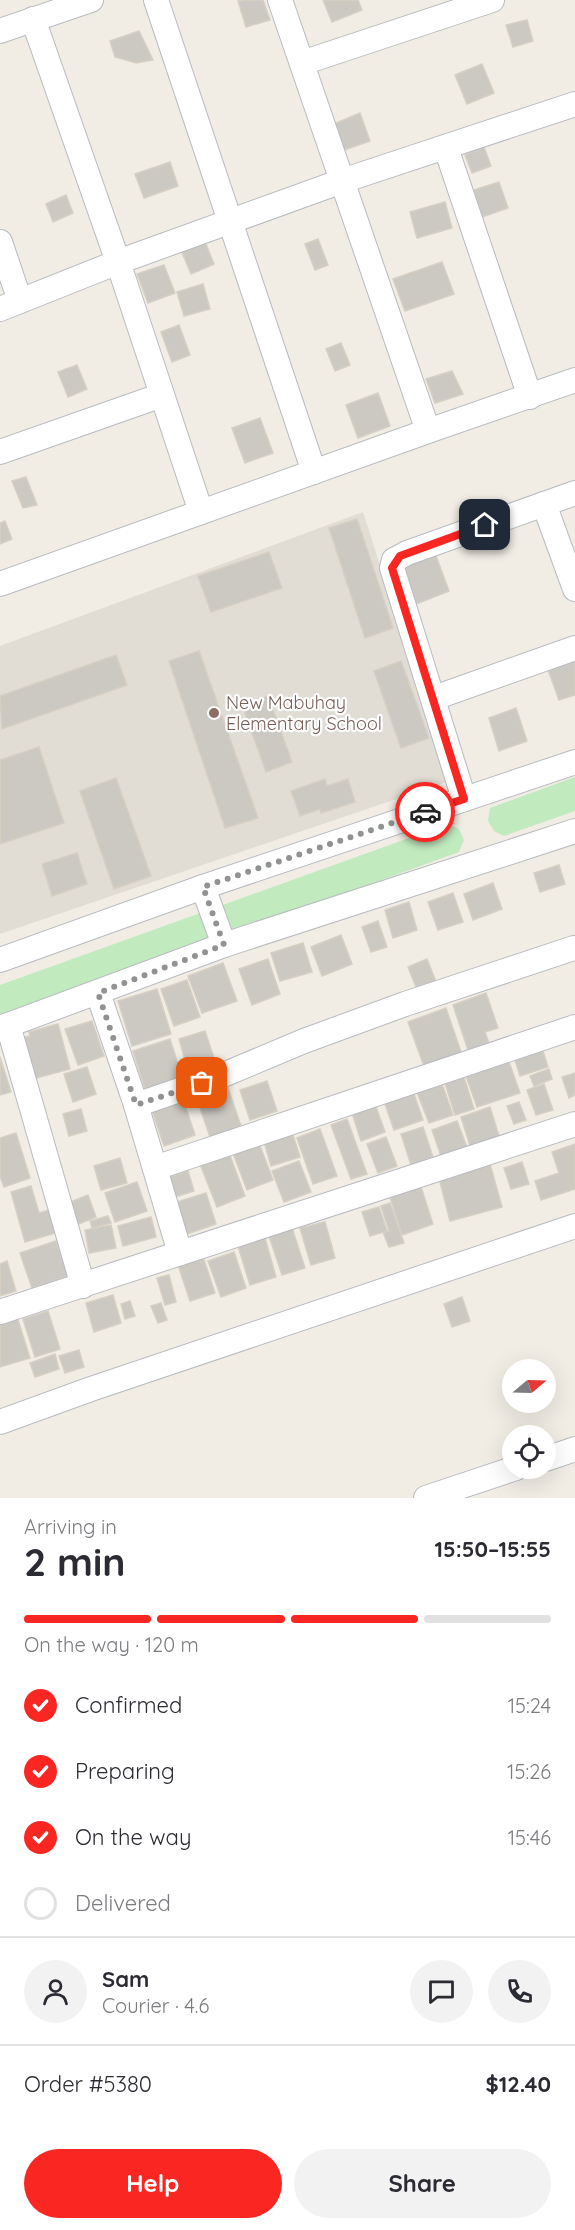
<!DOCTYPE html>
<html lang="en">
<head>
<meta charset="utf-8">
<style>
  body { margin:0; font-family:Quicksand,sans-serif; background:#f2f2f3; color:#2b2b33; height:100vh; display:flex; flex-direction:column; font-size:22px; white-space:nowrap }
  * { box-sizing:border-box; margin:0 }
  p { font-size:20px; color:#7c7c81 }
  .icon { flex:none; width:33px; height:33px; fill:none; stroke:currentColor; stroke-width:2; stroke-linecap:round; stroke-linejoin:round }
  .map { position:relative; height:1498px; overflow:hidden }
  .side { display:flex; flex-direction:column; background:#fff; flex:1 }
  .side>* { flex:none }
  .needle { width:39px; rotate:71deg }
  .buttons { position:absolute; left:502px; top:1359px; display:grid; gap:12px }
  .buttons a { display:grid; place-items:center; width:54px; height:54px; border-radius:50%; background:#fff; box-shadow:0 6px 24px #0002; font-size:30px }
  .pin { position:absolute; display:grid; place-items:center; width:51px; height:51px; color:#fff; margin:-26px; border-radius:12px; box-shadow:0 3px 9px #0006 }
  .courier { position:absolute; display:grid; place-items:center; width:60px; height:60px; margin:-30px; border:4px solid #fa2622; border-radius:50%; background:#fff; color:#222; box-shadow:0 2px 8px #0007 }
  .summary em { font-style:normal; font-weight:700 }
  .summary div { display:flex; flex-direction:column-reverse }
  .summary { display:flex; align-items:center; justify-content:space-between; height:102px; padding:0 24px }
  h1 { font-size:39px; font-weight:700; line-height:45px }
  .bar { display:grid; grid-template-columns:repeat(4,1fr); gap:9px 6px; align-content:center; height:72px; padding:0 24px }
  .bar i { height:8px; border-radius:4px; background:#e1e1e2 }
  .bar .active { background:#fa2622 }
  .bar p { grid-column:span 4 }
  .line { display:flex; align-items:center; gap:15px; padding:0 24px; border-top:2px solid #e1e1e2 }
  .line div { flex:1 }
  .round { display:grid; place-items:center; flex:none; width:63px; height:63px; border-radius:32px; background:#f2f2f3 }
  ol { padding:0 24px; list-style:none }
  li { display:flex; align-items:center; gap:18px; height:66px }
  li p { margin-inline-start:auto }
  li .icon { padding:6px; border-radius:50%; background:#fa2622; color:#fff; stroke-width:4 }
  li:last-child { color:#7c7c81 }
  li i { width:33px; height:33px; border:3px solid #e1e1e2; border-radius:50% }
  .button { display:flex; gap:12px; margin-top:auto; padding:12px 24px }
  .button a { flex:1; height:69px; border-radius:36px; background:#fa2622; color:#fff; font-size:24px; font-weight:700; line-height:69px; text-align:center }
  .button a+a { background:#f2f2f3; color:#2b2b33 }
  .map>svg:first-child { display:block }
</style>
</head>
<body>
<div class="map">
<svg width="575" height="1498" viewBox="0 0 575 1498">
  <rect width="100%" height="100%" fill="#f1ede5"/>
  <path fill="#e1dcd4" d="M363 512 449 781 0 934V646Z"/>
  <g fill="#c2eabf">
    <path d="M575 777V811L504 836 494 831 488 821 490 808Z"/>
    <path d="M448 824 459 829 464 840 459 852 0 1018V985Z"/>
  </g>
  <g fill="#ccc8c2" stroke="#d6cfc3" stroke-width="1.5">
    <path d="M263 0 270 20 246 27 238 1Z"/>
    <path d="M323 0H358L362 10 332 22Z"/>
    <path d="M527 20 533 41 513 47 506 25Z"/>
    <path d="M139 31 153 60 136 63 115 57 110 41Z"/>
    <path d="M482 64 494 93 467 104 455 75Z"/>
    <path d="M360 113 370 141 344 150 334 124Z"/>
    <path d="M484 147 491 166 472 173 465 155Z"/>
    <path d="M170 162 178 186 144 198 135 174Z"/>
    <path d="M499 182 508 208 482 217 474 190Z"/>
    <path d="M66 195 73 213 53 222 46 204Z"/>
    <path d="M445 202 452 228 417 238 410 212Z"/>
    <path d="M318 239 328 265 315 270 305 244Z"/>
    <path d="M205 242 214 264 191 274 182 252Z"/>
    <path d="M442 262 454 294 405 311 393 279Z"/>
    <path d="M164 265 175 293 148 303 137 274Z"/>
    <path d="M203 284 210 309 184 316 177 292Z"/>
    <path d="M179 325 190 355 172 362 161 332Z"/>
    <path d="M341 343 350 365 335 371 326 349Z"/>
    <path d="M77 365 87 389 68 397 58 372Z"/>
    <path d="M452 371 463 394 435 403 426 379Z"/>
    <path d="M378 393 390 426 358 438 346 405Z"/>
    <path d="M260 418 273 453 245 463 232 428Z"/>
    <path d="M26 477 37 505 23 508 12 481Z"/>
    <path d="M357 519 393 628 365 638 329 528Z"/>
    <path d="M5 521 12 539 0 544V523Z"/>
    <path d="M433 548 449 591 416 604 399 562Z"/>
    <path d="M269 552 282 588 211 612 198 576Z"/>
    <path d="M199 651 258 818 225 828 169 661Z"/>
    <path d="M116 655 127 685 2 729 0 696Z"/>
    <path d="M575 656V695L559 700 547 667Z"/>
    <path d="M401 661 429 738 401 748 374 671Z"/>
    <path d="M268 696 292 762 266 772 242 705Z"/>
    <path d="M516 708 527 741 499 751 489 718Z"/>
    <path d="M39 747 64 823 0 844V760Z"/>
    <path d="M116 778 151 876 114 889 80 791Z"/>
    <path d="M325 779 327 786 348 779 355 802 321 813 320 809 300 816 291 791Z"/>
    <path d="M77 853 87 884 52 896 42 864Z"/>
    <path d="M559 865 565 884 540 892 534 873Z"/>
    <path d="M493 883 502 909 473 920 464 894Z"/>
    <path d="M453 893 463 922 438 930 428 902Z"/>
    <path d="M409 902 417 930 393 938 385 910Z"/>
    <path d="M378 921 387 947 371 952 362 927Z"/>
    <path d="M341 935 352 964 322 976 311 947Z"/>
    <path d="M303 943 312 972 280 981 271 953Z"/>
    <path d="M268 959 280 994 252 1005 239 969Z"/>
    <path d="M427 959 439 989 420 997 408 967Z"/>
    <path d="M223 963 237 1001 202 1013 188 976Z"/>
    <path d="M187 980 200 1017 174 1026 161 989Z"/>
    <path d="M157 989 171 1034 132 1046 118 1001Z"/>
    <path d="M486 993 498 1028 485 1032 489 1043 468 1050 453 1005Z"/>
    <path d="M446 1008 462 1055 425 1069 408 1022Z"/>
    <path d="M92 1021 104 1056 78 1065 65 1029Z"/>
    <path d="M58 1024 70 1069 32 1079 21 1038 30 1036 29 1032Z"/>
    <path d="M205 1031 218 1070 191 1081 179 1039Z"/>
    <path d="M170 1039 185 1086 148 1098 133 1051Z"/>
    <path d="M542 1048 548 1067 520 1076 514 1057Z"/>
    <path d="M0 1057 11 1092 0 1095Z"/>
    <path d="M508 1059 520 1093 477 1107 465 1073Z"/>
    <path d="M87 1067 96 1094 73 1102 64 1074Z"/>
    <path d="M549 1069 552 1079 534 1086 530 1076Z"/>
    <path d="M575 1073V1095L569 1098 562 1077Z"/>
    <path d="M463 1074 474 1109 455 1115 444 1080Z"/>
    <path d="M267 1081 277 1111 250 1120 240 1090Z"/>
    <path d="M441 1081 453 1115 429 1123 416 1090Z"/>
    <path d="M226 1082 242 1129 211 1140 195 1093Z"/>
    <path d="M544 1084 553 1110 536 1115 527 1090Z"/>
    <path d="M413 1091 423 1120 394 1130 384 1101Z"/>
    <path d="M182 1096 195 1135 164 1146 151 1107Z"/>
    <path d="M519 1102 526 1120 514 1124 507 1106Z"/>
    <path d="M375 1104 385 1132 361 1141 352 1113Z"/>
    <path d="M490 1107 500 1139 471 1149 461 1117Z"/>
    <path d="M81 1109 87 1131 69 1136 63 1114Z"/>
    <path d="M347 1119 367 1174 351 1179 331 1125Z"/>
    <path d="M457 1121 468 1150 442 1159 432 1130Z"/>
    <path d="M423 1127 433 1157 411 1165 401 1134Z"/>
    <path d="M291 1129 300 1157 271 1166 263 1138Z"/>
    <path d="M320 1129 337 1176 313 1184 297 1138Z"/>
    <path d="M16 1133 30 1178 4 1187 0 1176V1138Z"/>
    <path d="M386 1137 397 1166 378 1173 367 1144Z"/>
    <path d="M259 1143 273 1180 247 1190 233 1153Z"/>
    <path d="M575 1144V1189L541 1200 535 1181 559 1173 552 1152Z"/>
    <path d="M229 1153 245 1196 217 1207 200 1164Z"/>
    <path d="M120 1158 127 1183 101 1190 94 1166Z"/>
    <path d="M299 1161 311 1192 284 1202 272 1171Z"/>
    <path d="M522 1162 529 1184 511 1189 504 1168Z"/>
    <path d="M490 1164 502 1207 450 1221 439 1178Z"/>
    <path d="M188 1171 194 1191 175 1197 168 1177Z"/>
    <path d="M137 1182 147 1211 115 1222 105 1193Z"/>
    <path d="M31 1186 39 1213 56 1208 62 1231 25 1242 11 1192Z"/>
    <path d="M421 1187 433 1224 402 1235 390 1197Z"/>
    <path d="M206 1193 216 1224 187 1234 177 1202Z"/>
    <path d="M88 1195 96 1217 76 1225 68 1203Z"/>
    <path d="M390 1203 404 1243 389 1247 383 1232 389 1231 381 1206Z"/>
    <path d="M379 1207 387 1231 370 1236 362 1212Z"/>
    <path d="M108 1216 111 1223 92 1228 90 1221Z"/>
    <path d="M151 1217 156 1237 123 1246 118 1226Z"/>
    <path d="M325 1222 335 1258 311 1265 300 1228Z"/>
    <path d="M111 1225 116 1248 89 1253 85 1230Z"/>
    <path d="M292 1228 305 1268 282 1275 269 1236Z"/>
    <path d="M265 1238 276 1277 250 1285 238 1246Z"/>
    <path d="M56 1241 68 1276 32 1288 20 1253Z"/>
    <path d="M234 1252 246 1288 221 1297 208 1261Z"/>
    <path d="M203 1257 215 1293 190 1301 178 1265Z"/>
    <path d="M7 1261 16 1291 0 1296V1264Z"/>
    <path d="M169 1275 176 1302 165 1305 157 1278Z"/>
    <path d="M113 1295 121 1323 94 1332 86 1303Z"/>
    <path d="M462 1297 470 1321 452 1327 444 1304Z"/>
    <path d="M130 1301 135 1316 125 1319 121 1304Z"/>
    <path d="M161 1303 167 1320 158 1323 151 1306Z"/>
    <path d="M48 1311 60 1349 35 1357 23 1319Z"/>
    <path d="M17 1317 30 1358 0 1367V1322Z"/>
    <path d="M79 1350 84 1367 65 1373 59 1356Z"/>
    <path d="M55 1354 59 1369 35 1377 30 1363Z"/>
  </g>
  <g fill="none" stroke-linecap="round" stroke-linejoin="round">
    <g stroke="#b8bbc0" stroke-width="26">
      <g id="minor">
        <path d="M156 0 314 472"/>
        <path d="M33 19 118 262 201 512"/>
        <path d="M0 31 91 0"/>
        <path d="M302 63 492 0"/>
        <path d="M446 148 530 397"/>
        <path d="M0 242 20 301"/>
        <path d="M0 309 118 262 342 181 575 104"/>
        <path d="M428 431 575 380"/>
        <path d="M0 452 162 395"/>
        <path d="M544 504 575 589"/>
        <path d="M0 584 428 431 280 0"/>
        <path d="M434 698 575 648"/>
        <path d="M464 799 392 568 394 560 407 553 575 493"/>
        <path d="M203 887 224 945"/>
        <path d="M0 960 203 887 575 762"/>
        <path d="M98 993 136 1105 180 1253"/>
        <path d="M8 1025 83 1286"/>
        <path d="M0 1028 224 945 575 831"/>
        <path d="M136 1105 223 1075 304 1041 405 1004 574 948"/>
        <path d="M155 1168 575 1027"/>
        <path d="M0 1312 575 1124"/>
        <path d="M0 1422 91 1389 575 1226"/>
        <path d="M546 1459 575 1449"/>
        <path d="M426 1498 516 1468"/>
      </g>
    </g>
    <use href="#minor" stroke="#fff" stroke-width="24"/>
  </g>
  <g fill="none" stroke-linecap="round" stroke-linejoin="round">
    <path stroke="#919393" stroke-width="6" stroke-dasharray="0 10.8" d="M202 1083 136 1105 98 993 224 945 203 887 425 812"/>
    <path stroke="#fa2622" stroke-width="8" d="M425 812 464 799 392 568 400 556 485 525"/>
  </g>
  <circle fill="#8d6e63" stroke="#fff" stroke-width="2" cx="214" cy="713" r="6"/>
  <g text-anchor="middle" stroke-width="4.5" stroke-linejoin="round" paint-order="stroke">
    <g font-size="18" fill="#785e54" stroke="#fff" text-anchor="start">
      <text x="226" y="709">New Mabuhay<tspan x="226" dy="21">Elementary School</tspan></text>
    </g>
  </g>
</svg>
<div class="buttons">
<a><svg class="needle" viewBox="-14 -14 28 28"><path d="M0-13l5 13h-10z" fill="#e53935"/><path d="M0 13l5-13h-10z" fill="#7c7c81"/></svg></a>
<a><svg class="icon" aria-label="locate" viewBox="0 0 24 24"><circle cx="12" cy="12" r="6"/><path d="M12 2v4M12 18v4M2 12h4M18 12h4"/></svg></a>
</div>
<div class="pin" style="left:202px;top:1083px;background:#ea580c"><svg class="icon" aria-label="bag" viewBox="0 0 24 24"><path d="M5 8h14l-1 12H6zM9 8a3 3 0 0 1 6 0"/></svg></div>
<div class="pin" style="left:485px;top:525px;background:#1f2937"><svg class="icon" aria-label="home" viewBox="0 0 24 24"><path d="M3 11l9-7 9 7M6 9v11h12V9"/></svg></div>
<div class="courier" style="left:425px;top:812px"><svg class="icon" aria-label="car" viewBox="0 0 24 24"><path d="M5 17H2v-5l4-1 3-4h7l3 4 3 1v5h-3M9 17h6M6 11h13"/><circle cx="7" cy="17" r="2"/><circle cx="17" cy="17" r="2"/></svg></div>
</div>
<section class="side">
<div class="summary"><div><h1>2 min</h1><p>Arriving in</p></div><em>15:50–15:55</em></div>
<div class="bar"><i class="active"></i><i class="active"></i><i class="active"></i><i></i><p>On the way · 120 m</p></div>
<ol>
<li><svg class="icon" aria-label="check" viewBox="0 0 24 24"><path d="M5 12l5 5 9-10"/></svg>Confirmed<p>15:24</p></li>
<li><svg class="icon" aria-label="check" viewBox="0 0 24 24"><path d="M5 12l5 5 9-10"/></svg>Preparing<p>15:26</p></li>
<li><svg class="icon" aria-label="check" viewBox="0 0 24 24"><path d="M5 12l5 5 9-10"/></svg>On the way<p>15:46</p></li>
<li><i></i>Delivered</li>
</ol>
<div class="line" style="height:108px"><a class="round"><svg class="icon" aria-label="person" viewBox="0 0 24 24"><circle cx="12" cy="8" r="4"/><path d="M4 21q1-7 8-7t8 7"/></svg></a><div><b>Sam</b><p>Courier · 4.6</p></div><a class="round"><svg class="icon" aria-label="chat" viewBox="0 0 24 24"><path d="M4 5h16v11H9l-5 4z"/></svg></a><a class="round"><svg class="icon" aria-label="phone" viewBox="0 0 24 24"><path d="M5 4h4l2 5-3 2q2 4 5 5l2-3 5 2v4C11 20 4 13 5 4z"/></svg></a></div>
<div class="line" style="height:78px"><div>Order #5380</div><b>$12.40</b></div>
<div class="button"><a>Help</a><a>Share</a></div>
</section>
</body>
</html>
